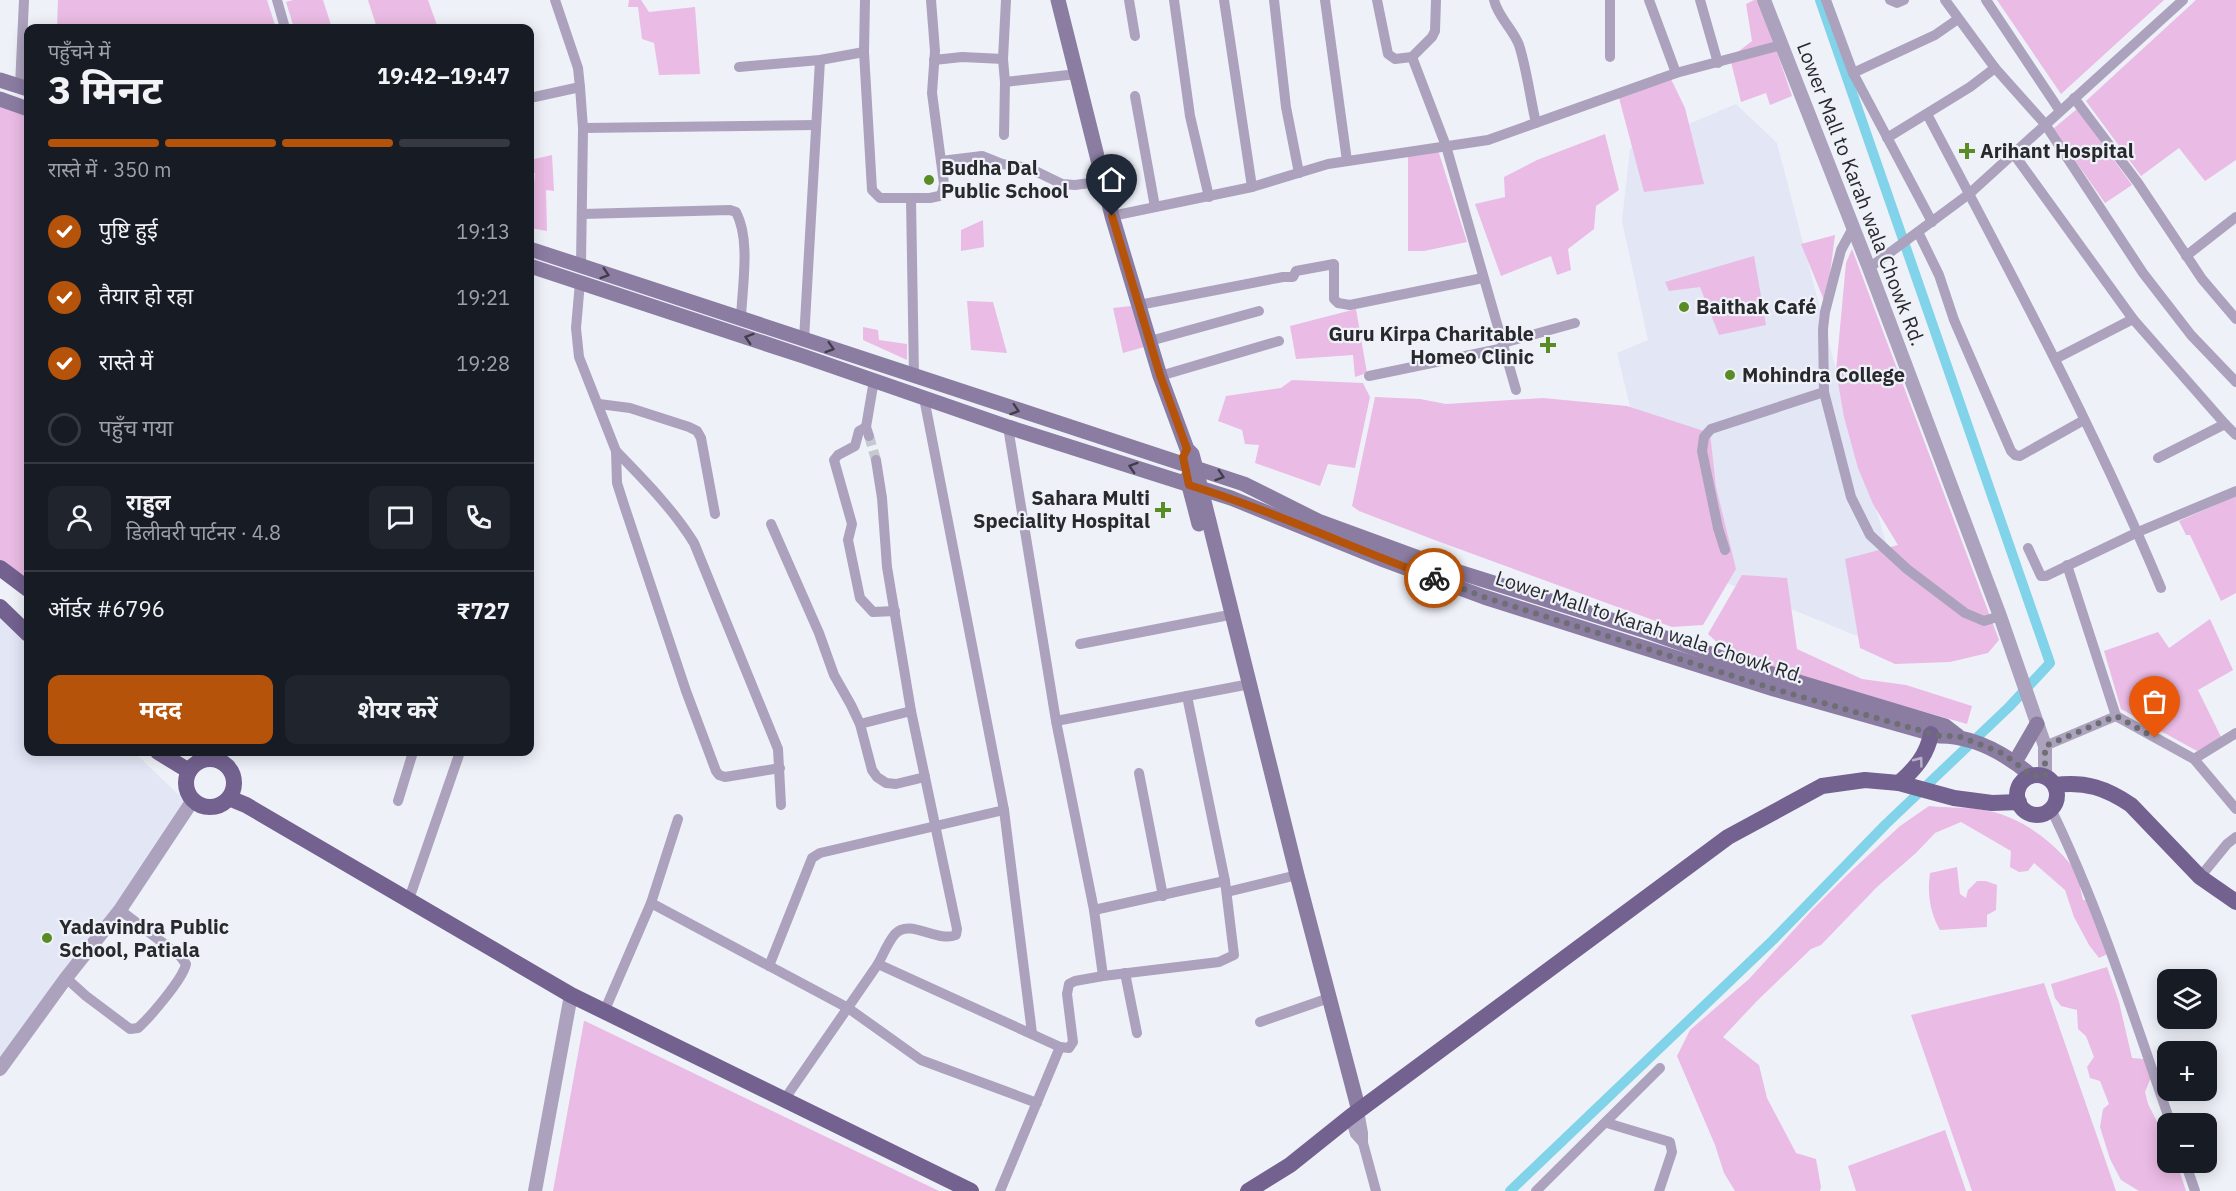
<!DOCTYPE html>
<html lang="hi">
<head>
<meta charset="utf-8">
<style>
  body { margin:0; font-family:"IBM Plex Sans","Noto Sans Devanagari",sans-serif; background:#20242c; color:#f1f3f6; height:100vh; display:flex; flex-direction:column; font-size:22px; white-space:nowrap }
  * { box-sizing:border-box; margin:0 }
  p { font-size:20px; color:#9ea1a6 }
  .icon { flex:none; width:33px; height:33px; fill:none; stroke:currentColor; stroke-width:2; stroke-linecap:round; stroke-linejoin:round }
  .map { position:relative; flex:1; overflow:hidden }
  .sheet { position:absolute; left:24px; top:24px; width:510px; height:732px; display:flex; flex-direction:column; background:#171b24; border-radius:12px; box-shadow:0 3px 15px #0003 }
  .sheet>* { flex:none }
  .buttons { position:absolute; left:2157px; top:969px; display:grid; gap:12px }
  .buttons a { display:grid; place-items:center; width:60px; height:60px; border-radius:12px; background:#171b24; box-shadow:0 3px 15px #0003; font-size:30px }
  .pin { position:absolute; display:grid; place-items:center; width:51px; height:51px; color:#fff; margin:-62px -26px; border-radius:50% 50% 50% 0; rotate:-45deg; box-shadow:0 0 6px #0007 }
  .pin .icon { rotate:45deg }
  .courier { position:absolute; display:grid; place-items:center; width:60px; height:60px; margin:-30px; border:4px solid #b45309; border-radius:50%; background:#fff; color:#222; box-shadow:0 2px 8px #0007 }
  .overview em { font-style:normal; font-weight:700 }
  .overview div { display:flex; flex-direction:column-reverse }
  .overview { display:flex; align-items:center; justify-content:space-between; height:102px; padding:0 24px }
  h1 { font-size:39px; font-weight:700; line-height:45px }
  .bar { display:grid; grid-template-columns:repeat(4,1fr); gap:9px 6px; align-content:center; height:72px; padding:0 24px }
  .bar i { height:8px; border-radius:4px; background:#363941 }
  .bar .active { background:#b45309 }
  .bar p { grid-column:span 4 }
  .line { display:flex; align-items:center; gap:15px; padding:0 24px; border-top:2px solid #363941 }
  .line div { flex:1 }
  .round { display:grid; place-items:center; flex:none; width:63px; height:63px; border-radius:12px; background:#20242c }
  ol { padding:0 24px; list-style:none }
  li { display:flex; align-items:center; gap:18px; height:66px }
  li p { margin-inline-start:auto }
  li .icon { padding:6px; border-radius:50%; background:#b45309; color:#fff; stroke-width:4 }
  li:last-child { color:#9ea1a6 }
  li i { width:33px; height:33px; border:3px solid #363941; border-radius:50% }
  .action { display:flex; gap:12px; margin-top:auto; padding:12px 24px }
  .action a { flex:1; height:69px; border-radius:12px; background:#b45309; color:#fff; font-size:24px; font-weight:700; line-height:69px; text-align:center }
  .action a+a { background:#20242c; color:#f1f3f6 }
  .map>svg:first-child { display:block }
</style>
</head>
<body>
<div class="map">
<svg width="2236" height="1191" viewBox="0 0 2236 1191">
  <rect width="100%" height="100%" fill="#eff1f9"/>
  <g fill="#e2e6f5">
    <path d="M1736 104 1777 143 1843 397 1886 543 1884 647 1673 561 1658 521 1617 353 1648 340 1622 221 1630 149Z"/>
    <path d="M0 611 28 647V752H134L190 806 0 1070Z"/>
  </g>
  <g fill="#eabbe4">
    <path d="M58 0H267L276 28H57Z"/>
    <path d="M293 0H323L332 28H294L286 2Z"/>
    <path d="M368 0H428L438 28H377Z"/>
    <path d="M629 0H641L649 12 695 7 700 74 659 75 654 43 642 39 638 7H628Z"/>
    <path d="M1754 0H1759L1792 96 1770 105 1766 93 1741 102 1730 58 1752 41 1746 4Z"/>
    <path d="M1997 0H2164L2061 94Z"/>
    <path d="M2196 0H2236V160L2205 181 2179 148 2141 176 2086 101Z"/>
    <path d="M1657 74 1669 75 1685 108 1704 184 1644 192 1619 98Z"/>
    <path d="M0 95 28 103V589L0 568Z"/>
    <path d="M2077 109 2132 185 2105 203 2053 129Z"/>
    <path d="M1605 134 1619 190 1596 206 1594 229 1568 249 1571 270 1557 275 1551 256 1501 276 1475 204 1505 197 1504 177 1537 160Z"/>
    <path d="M1438 150 1467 242 1424 251H1408V154Z"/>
    <path d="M552 155 554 191 546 190 547 231 530 228 535 173H530V160Z"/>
    <path d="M983 220 984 247 961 251V230Z"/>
    <path d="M1835 235 1826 305 1801 244Z"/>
    <path d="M1852 249 1999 640 1988 653 1950 662 1895 664 1860 648 1845 559 1898 545 1873 504 1858 468 1844 417 1836 371 1846 263Z"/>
    <path d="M1754 256 1766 325 1719 335 1700 287 1669 291 1665 282Z"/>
    <path d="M967 301 993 302 1007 353 971 350Z"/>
    <path d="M1131 306 1144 347 1123 353 1113 308Z"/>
    <path d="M1356 309 1367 373 1355 377 1353 355 1296 359 1290 326Z"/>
    <path d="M863 327 878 330 879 340 907 344V360L863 340Z"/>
    <path d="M1292 380 1363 383 1370 397 1355 468 1328 464 1320 486 1255 463 1259 445 1245 444 1242 430 1218 421 1226 396 1281 388Z"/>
    <path d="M1375 397 1420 399 1446 404 1543 398 1627 406 1710 433 1716 487 1736 569 1703 625 1672 627 1432 539 1359 511 1352 506Z"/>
    <path d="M2236 496V593L2221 601 2190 535H2186L2179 521Z"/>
    <path d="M1742 575 1787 578 1797 649 1862 679 1906 685 1972 706 1967 724 1785 672 1720 645 1708 634Z"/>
    <path d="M2210 619 2233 670 2198 690 2222 739 2197 751 2121 709 2104 651 2158 632 2169 648Z"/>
    <path d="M1929 806C1947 808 1972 807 1989 811 2028 819 2067 852 2085 886L2080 887 2083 900 2093 899 2112 952 2099 958 2089 945 2074 917 2065 890 2034 863 2028 871 2019 872 2010 867 2011 851 1961 822 1935 833 1916 853 1877 887 1821 945 1811 949 1757 1001 1723 1037 1759 1065 1767 1098 1796 1153 1816 1159 1821 1187 1820 1191H1735L1724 1173 1715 1145 1677 1056 1690 1030 1749 979 1811 911 1848 874 1900 826Z"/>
    <path d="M1957 867 1960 894 1966 898 1968 890 1977 881H1986L1997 885 1996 910 1987 915V927L1940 930C1930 913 1927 893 1930 873Z"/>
    <path d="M2107 967 2119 1002 2132 1058 2144 1059 2153 1072 2145 1092 2148 1104 2167 1141 2168 1162 2177 1163 2186 1191H2139L2121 1180 2110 1159 2100 1127 2103 1109 2109 1104 2100 1081 2090 1078 2087 1067 2094 1057 2086 1036 2078 1029 2077 1010 2061 1006 2055 998 2051 984Z"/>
    <path d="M2044 983 2116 1191H1972L1911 1015Z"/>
    <path d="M584 1021H585L939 1191H553Z"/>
    <path d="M1945 1130 1966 1191H1856L1848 1166Z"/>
  </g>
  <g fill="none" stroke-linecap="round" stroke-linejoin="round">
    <path stroke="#80d3e9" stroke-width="10" d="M1510 1191 1773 940 1886 824 2009 707 2050 663 1820 0"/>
    <path stroke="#c7c9d0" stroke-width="10" stroke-dasharray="10 5" stroke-linecap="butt" d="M869 436 876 460"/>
    <g stroke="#aca2bd" stroke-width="10">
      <path d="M277 0 285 28"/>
      <path d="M555 0 578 68 580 87"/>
      <path d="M865 0 864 52 872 190 880 198H930L939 196 942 193 944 184 932 93 935 51 931 0"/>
      <path d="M1129 0 1135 36"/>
      <path d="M1174 0 1190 116 1209 197"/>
      <path d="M1224 0 1252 187"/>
      <path d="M1274 0 1286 107 1299 173"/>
      <path d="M1325 0 1347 161"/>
      <path d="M1377 0 1388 54 1395 59 1412 57 1432 37 1435 31 1436 0"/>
      <path d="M1494 0C1498 17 1513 29 1519 45 1527 70 1530 98 1536 123"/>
      <path d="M1610 0V57"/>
      <path d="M1649 0 1676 73"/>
      <path d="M1700 0 1718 63"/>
      <path d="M1826 0 1853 73 1932 222"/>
      <path d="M1890 0 1897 3 1904 0"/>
      <path d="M1945 0 1995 68 2045 124 2143 273 2191 335 2236 382"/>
      <path d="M1986 0 2060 111"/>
      <path d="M1412 57 1446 146 1516 390"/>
      <path d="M934 60 962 57 1003 59"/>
      <path d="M739 67 820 60 864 52"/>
      <path d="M1853 73 1935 35 1958 19"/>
      <path d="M1005 82 1003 59 1006 0"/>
      <path d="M20 86 24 0"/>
      <path d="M1135 96 1155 207"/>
      <path d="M530 98 580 87 583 128 581 265"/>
      <path d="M2074 98 2138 183 2202 279 2236 319"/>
      <path d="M1927 114C2009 270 2093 425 2161 588"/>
      <path d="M583 128 815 125"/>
      <path d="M1004 135 1005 82 1077 74"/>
      <path d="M1887 138 1970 87 1995 68"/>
      <path d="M2013 153 2133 319 2225 424 2158 458"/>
      <path d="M941 161 982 156 1002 164 1029 168 1062 184 1075 185 1104 181"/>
      <path d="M911 199 914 376"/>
      <path d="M582 214 730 210 736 212C751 240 742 287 741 319"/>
      <path d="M1112 216 1252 187 1328 164 1488 140 1676 73 1781 45"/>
      <path d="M1853 228 1841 250 1825 312 1823 329 1824 392 1851 497 1870 535 1907 569 1965 613 1984 621 2000 616"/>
      <path d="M1918 232 1939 275 1954 320 2011 451 2015 455 2020 456 2084 420"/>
      <path d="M2186 256 2236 217"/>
      <path d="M1869 268 1969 194 2183 0"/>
      <path d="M580 282 576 328 579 357 616 451 617 483 624 505 686 691 716 771 719 775 725 777 780 768"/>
      <path d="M1139 305 1283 277H1293L1296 271 1334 264V299L1338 303 1350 305 1483 278"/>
      <path d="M804 340 820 60"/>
      <path d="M1150 341 1259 311"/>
      <path d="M1503 343 1575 323"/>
      <path d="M2055 359 2133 319"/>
      <path d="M1160 376 1279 341"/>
      <path d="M1369 376 1504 348"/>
      <path d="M924 398 1004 810 1032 1033"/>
      <path d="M599 404 630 408 689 427 697 431 701 438 715 514"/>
      <path d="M2225 424 2236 435"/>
      <path d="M866 427 859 431 855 446 838 455 834 460 852 524 848 540 860 598 873 612 895 611"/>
      <path d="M1008 427 1056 721 1094 910 1103 976"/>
      <path d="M869 436 866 427 874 380"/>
      <path d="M616 451C644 480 673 509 694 543L778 749 781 805"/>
      <path d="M876 460 882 498 887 567 911 711 957 929 956 935C937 943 910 918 895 934 888 942 883 955 878 964"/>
      <path d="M771 524 819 633 834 675 851 705 860 724 872 770 877 777 886 783 896 784 925 777"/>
      <path d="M2028 548 2041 576H2046L2138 532 2236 491"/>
      <path d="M1725 550 1718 528 1702 451 1704 437 1711 429 1824 392"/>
      <path d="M2067 565 2116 716"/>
      <path d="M1080 644 1224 616"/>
      <path d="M1056 721 1250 684"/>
      <path d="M860 724 911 711"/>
      <path d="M2045 746 2116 716 2194 759 2236 809"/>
      <path d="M2194 759 2236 733"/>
      <path d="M1139 773 1163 896"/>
      <path d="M398 801 413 752"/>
      <path d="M2051 809C2100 910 2134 1018 2171 1124"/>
      <path d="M2200 877 2227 844 2236 837"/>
      <path d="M1227 892 1297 875"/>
      <path d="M409 899 460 752"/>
      <path d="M651 903 848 1008 921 1060 1037 1103"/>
      <path d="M1094 910 1225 881"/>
      <path d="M769 966 812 858 820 853 1004 810"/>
      <path d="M1125 973 1137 1033"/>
      <path d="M66 978 86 996 130 1029 138 1028C150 1017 183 979 186 964L180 956 120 910"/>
      <path d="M604 1012 651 903 678 819"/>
      <path d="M1260 1022 1329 998"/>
      <path d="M784 1100 878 964 1060 1047"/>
      <path d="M1359 1111 1363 1133V1143L1376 1191"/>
      <path d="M1350 1117 1355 1134 1363 1143"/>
      <path d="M1607 1123 1670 1142 1672 1152 1659 1191"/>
      <path d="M2185 1162 2195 1191"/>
      <path d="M1000 1191 1060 1047 1069 1048 1073 1042 1067 994 1069 984 1075 981 1103 976 1219 962 1234 955 1225 881 1187 696"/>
      <path d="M1536 1191 1660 1068"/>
    </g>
    <g stroke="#aca2bd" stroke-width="14">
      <path d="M1764 0 1869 268 2000 616 2045 746V776"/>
      <path d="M0 1069 66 978 120 910 193 800"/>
      <path d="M535 1191 571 995"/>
    </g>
    <g stroke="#8b7ca2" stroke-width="15">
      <path d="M1058 0 1112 216 1160 376 1187 449 1192 454 1196 469 1297 875 1359 1111"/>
      <path d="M0 80 28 89"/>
      <path d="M0 99 28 109"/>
      <path d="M530 249 1244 484 1318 521 1449 569 1643 630 1739 664 1945 726 1958 736"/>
      <path d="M530 266 803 356 1008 427 1231 498 1384 560 1484 597 1774 689 1940 736C1975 736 2006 754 2032 776"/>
      <path d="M1187 478 1199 524"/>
      <path d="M2015 762 2037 724"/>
    </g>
    <g stroke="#73618f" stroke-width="16">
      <path d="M0 568 28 589"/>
      <path d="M0 607 28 634"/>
      <path d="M158 752 189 771"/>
      <circle cx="210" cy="783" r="24"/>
      <circle cx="2037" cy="795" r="20"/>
      <path d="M1899 783C1915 769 1927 755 1931 734"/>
      <path d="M2055 785C2085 781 2106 788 2131 805L2200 877 2236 902"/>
      <path d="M229 798 246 805 571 995 971 1191"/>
      <path d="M1248 1191 1290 1165 1350 1117 1728 837 1822 786 1865 780 1899 783 1954 798 1992 803 2019 802"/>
    </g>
  </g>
  <defs><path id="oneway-chevron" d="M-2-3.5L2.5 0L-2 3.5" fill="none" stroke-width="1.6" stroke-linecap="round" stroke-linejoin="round" transform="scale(1.5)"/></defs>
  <g stroke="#413e4a">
    <use href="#oneway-chevron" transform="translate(605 274) rotate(18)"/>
    <use href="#oneway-chevron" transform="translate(749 338) rotate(-162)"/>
    <use href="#oneway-chevron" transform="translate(830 348) rotate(17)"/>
    <use href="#oneway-chevron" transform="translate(1015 410) rotate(18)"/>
    <use href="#oneway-chevron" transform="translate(1133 467) rotate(-162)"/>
    <use href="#oneway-chevron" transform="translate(1220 476) rotate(18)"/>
  </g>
  <use stroke="#b7b0c9" href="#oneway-chevron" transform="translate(1919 761) rotate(-53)"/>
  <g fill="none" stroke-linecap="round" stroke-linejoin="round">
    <path stroke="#6e6f74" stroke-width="6" stroke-dasharray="0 10.8" d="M1434 578 1484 597 1774 689 1940 736H1958L1992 749 2004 754 2032 776H2045V746L2116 716 2155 738"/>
    <path stroke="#b45309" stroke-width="8" d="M1112 216 1160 375 1187 449 1183 457 1189 485C1273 511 1352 548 1434 578"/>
  </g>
  <g fill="#598c24" stroke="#eff1f9" stroke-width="2">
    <path d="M1964 142h6v6h6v6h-6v6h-6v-6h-6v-6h6z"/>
    <circle cx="929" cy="180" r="6"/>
    <circle cx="1684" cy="307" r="6"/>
    <path d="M1545 336h6v6h6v6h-6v6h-6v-6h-6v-6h6z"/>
    <circle cx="1730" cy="375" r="6"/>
    <path d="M1160 501h6v6h6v6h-6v6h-6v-6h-6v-6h6z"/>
    <circle cx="47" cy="938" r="6"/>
  </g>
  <g text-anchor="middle" stroke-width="4.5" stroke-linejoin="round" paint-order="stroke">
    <g font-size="20" font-weight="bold" fill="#28292c" stroke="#eff1f9" text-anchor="start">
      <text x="1980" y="158">Arihant Hospital</text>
      <text x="941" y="175">Budha Dal<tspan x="941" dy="23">Public School</tspan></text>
      <text x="1696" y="314">Baithak Café</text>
      <text x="1534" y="341" text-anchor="end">Guru Kirpa Charitable<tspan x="1534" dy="23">Homeo Clinic</tspan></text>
      <text x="1742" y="382">Mohindra College</text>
      <text x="1150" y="505" text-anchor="end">Sahara Multi<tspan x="1150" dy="23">Speciality Hospital</tspan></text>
      <text x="59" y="934">Yadavindra Public<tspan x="59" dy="23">School, Patiala</tspan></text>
    </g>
    <g font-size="20" fill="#28292c" stroke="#eff1f9">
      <text transform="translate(1861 194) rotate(69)" y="7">Lower Mall to Karah wala Chowk Rd.</text>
      <text transform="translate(1650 627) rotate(18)" y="7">Lower Mall to Karah wala Chowk Rd.</text>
    </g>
  </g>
</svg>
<div class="buttons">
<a><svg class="icon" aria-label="layers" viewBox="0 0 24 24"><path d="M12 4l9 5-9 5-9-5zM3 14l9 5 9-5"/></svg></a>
<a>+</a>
<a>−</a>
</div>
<div class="pin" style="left:2155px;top:738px;background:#ea580c"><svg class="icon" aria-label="bag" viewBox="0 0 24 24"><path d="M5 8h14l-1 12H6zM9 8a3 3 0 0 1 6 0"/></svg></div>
<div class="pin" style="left:1112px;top:216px;background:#1f2937"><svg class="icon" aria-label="home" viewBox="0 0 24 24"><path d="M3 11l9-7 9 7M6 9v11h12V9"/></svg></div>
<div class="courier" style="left:1434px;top:578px"><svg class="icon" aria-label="bike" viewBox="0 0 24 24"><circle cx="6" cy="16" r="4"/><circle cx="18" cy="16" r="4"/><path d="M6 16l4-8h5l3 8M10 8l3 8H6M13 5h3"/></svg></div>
<section class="sheet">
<div class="overview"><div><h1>3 मिनट</h1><p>पहुँचने में</p></div><em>19:42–19:47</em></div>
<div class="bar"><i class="active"></i><i class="active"></i><i class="active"></i><i></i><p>रास्ते में · 350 m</p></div>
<ol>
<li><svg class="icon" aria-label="check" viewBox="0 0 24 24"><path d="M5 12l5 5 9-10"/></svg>पुष्टि हुई<p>19:13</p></li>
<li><svg class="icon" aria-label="check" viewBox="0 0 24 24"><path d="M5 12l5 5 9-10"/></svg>तैयार हो रहा<p>19:21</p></li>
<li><svg class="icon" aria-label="check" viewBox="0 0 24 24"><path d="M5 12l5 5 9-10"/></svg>रास्ते में<p>19:28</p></li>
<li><i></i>पहुँच गया</li>
</ol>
<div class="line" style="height:108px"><a class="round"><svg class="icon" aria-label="person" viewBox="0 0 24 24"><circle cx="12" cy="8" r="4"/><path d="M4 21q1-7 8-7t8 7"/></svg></a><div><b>राहुल</b><p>डिलीवरी पार्टनर · 4.8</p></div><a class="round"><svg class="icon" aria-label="chat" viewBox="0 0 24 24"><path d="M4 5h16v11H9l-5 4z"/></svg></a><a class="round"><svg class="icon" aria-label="phone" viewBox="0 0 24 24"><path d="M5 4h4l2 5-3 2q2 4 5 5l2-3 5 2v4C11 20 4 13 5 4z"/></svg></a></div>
<div class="line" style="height:78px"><div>ऑर्डर #6796</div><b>₹727</b></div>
<div class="action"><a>मदद</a><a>शेयर करें</a></div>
</section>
</div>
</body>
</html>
